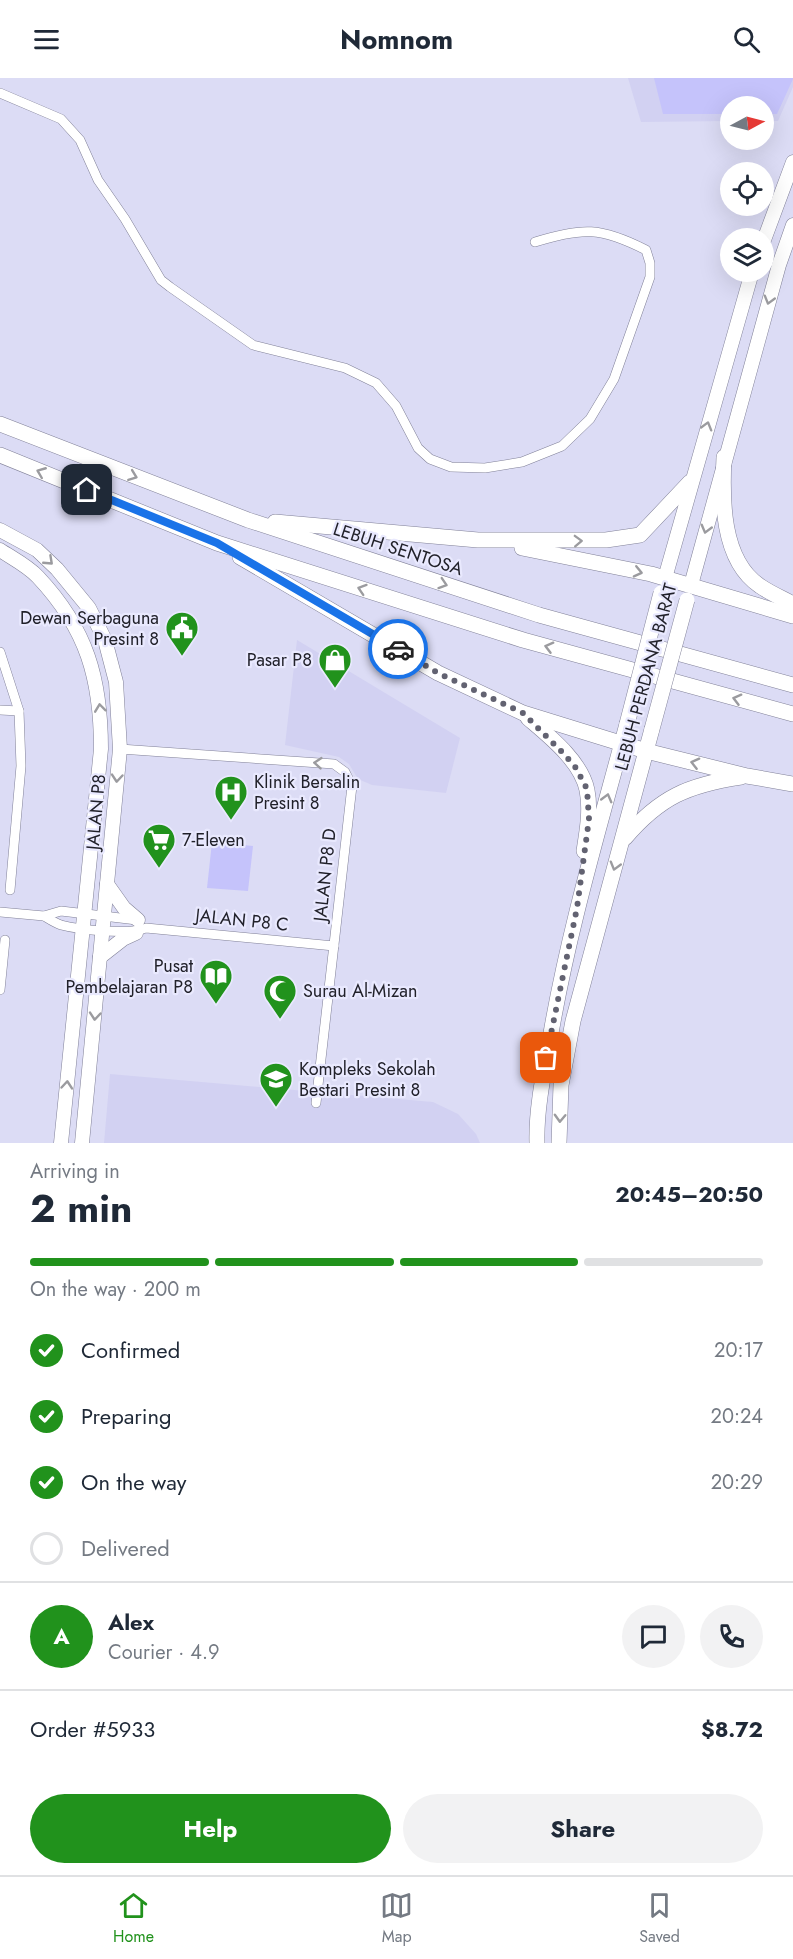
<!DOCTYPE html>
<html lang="en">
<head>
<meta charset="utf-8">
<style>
  body { margin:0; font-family:Jost,sans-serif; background:#f2f2f3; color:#1f2937; height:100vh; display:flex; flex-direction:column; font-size:22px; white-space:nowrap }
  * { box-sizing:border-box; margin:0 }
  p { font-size:20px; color:#747a83 }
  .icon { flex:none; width:33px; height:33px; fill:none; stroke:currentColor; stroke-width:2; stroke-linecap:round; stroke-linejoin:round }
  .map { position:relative; height:1065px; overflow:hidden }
  .drawer { display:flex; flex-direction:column; background:#fff; flex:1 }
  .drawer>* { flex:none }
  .needle { width:39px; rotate:83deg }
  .controls { position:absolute; left:720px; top:18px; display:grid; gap:12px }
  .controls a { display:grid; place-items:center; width:54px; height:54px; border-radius:50%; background:#fff; box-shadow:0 6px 24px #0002; font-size:30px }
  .pin { position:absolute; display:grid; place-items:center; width:51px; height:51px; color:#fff; margin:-26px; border-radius:12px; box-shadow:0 3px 9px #0006 }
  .courier { position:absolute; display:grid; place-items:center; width:60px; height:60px; margin:-30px; border:4px solid #1a73e8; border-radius:50%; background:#fff; color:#222; box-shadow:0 2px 8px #0007 }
  .overview em { font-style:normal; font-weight:700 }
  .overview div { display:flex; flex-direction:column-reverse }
  .overview { display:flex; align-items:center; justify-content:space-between; height:102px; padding:0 30px }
  h1 { font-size:39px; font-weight:700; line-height:45px }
  .bar { display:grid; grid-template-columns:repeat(4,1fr); gap:9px 6px; align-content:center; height:72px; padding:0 30px }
  .bar i { height:8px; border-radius:4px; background:#e0e1e3 }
  .bar .active { background:#21921c }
  .bar p { grid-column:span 4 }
  .line { display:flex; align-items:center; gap:15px; padding:0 30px; border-top:2px solid #e0e1e3 }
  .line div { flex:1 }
  .round { display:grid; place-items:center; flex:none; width:63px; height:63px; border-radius:32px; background:#f2f2f3 }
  ol { padding:0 30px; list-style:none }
  li { display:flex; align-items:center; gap:18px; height:66px }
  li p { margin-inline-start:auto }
  li .icon { padding:6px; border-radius:50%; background:#21921c; color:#fff; stroke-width:4 }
  li:last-child { color:#747a83 }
  li i { width:33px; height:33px; border:3px solid #e0e1e3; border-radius:50% }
  .button { display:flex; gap:12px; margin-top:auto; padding:12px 30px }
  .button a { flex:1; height:69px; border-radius:36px; background:#21921c; color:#fff; font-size:24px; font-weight:700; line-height:69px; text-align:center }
  .button a+a { background:#f2f2f3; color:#1f2937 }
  header { display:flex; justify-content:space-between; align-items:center; height:78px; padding:0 30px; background:#fff; font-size:27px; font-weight:700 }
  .menu { display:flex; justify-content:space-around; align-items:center; height:84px; border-top:2px solid #e0e1e3; background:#fff; font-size:16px; color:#747a83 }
  .menu a { display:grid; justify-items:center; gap:3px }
  .menu .active { color:#21921c }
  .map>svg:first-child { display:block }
</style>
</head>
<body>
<header><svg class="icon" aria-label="menu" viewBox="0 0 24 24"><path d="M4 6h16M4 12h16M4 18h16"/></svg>Nomnom<svg class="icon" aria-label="search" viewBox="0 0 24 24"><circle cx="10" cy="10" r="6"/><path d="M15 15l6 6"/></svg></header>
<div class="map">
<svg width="793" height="1065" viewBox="0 0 793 1065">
  <rect width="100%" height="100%" fill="#dcdcf5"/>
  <g fill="#d2d1f2">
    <path d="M628 0H793V9L778 43H764V28H730V43L641 44Z"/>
    <path d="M297 562 460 660 446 715 372 707 358 701 349 686 339 679 285 667Z"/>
    <path d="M110 996 433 1024 458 1036 476 1056 480 1065H104Z"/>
  </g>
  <g fill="#c5c3fb">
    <path d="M654 0H793V1L777 36H764V28H730V36H663Z"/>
    <path d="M212 764 253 768 248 813 207 810Z"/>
  </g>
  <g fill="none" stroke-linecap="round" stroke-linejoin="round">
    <g stroke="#818198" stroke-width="10">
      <g id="street">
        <path d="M0 15 61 41 80 62 98 102 125 141 161 202 170 209 253 267 345 290 376 305 396 328 418 370 430 381 451 389 485 390 522 384 562 368 590 341 614 301 650 199V185L646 172C601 149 582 149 535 164"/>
        <path d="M0 574 19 633 21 688 10 812"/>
        <path d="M0 632 19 633"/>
        <path d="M120 671 334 686 345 694 352 708 316 1025"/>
        <path d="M0 834 44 838 61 833 137 842"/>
        <path d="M44 838C49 841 55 845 61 847 80 852 130 857 146 850L334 868"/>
        <path d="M0 912 5 862"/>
      </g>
    </g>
    <g stroke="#818198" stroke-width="15">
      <g id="secondary">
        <path d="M764 162 793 84"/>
        <path d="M0 452 37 472 57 491 89 530 105 562 116 604 120 671 82 1065"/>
        <path d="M0 472C12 480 28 488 38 499 87 551 101 601 101 671L61 1065"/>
        <path d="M665 500 752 194"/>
        <path d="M691 507 779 187 793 147"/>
        <path d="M107 806 124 830 138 842"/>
        <path d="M100 879 123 861 136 855"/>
      </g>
    </g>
    <g stroke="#818198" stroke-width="16">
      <g id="primary">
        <path d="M0 346 248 442 539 537 793 607"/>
        <path d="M0 377 217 465 523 562 793 636"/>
        <path d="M724 379C722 420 721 482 760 508 770 515 782 520 793 526"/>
        <path d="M275 444 478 462H606L640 457 690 404"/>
        <path d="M522 470 651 496 793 538"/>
        <path d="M240 479 438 595 523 635 646 673 747 698 793 706"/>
        <path d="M528 640C549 658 581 683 587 712 591 732 587 754 584 773"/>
        <path d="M625 760C660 719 688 707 741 699"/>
        <path d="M537 1065C536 1031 544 994 550 961 568 854 599 751 627 646"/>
        <path d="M559 1065 561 1007 573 943 652 651"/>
      </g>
    </g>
    <use href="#street" stroke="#fff" stroke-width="9"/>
    <use href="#secondary" stroke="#fff" stroke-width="14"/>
    <use href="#primary" stroke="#fff" stroke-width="15"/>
    <g stroke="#818198" stroke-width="16" stroke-linecap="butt">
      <g id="primary-bridge">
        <path d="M627 646 661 515"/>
        <path d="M652 651 687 522"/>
      </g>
    </g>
    <use href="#primary-bridge" stroke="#fff" stroke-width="15"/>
  </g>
  <defs><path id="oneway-chevron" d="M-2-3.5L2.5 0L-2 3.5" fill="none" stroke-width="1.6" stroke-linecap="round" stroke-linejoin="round" transform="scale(1.5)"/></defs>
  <g stroke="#9b9b9f">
    <use href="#oneway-chevron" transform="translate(769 222) rotate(106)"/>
    <use href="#oneway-chevron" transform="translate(707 348) rotate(-74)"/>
    <use href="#oneway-chevron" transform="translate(41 394) rotate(-158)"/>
    <use href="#oneway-chevron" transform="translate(133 398) rotate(21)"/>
    <use href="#oneway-chevron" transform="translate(706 451) rotate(105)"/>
    <use href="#oneway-chevron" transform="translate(578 463) rotate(-2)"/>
    <use href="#oneway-chevron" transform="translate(49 483) rotate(43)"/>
    <use href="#oneway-chevron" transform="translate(638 494) rotate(13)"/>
    <use href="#oneway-chevron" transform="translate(443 506) rotate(18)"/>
    <use href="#oneway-chevron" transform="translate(362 511) rotate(-162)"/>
    <use href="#oneway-chevron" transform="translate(549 569) rotate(-165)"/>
    <use href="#oneway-chevron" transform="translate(737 621) rotate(-165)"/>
    <use href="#oneway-chevron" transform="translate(100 630) rotate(-97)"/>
    <use href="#oneway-chevron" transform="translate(318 685) rotate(-175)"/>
    <use href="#oneway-chevron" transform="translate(695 685) rotate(-166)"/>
    <use href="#oneway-chevron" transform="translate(117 700) rotate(95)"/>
    <use href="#oneway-chevron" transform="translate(607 720) rotate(-75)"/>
    <use href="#oneway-chevron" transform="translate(615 788) rotate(106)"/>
    <use href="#oneway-chevron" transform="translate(95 938) rotate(95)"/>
    <use href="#oneway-chevron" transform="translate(67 1007) rotate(-85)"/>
    <use href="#oneway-chevron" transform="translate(560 1040) rotate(92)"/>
  </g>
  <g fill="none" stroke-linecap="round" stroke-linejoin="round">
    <path stroke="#626271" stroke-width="6" stroke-dasharray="0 10.8" d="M398 571 438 595 523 635 564 676 576 690 587 711 589 741 577 830 546 980"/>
    <path stroke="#1a73e8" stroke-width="8" d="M87 412 217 465 398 571"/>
  </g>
  <defs>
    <g id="civic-pin" transform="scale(1.725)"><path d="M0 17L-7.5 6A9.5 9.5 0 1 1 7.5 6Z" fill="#21921c" stroke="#e9e9fe"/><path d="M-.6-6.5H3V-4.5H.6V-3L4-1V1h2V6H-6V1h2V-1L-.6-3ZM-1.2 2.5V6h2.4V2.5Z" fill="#fff"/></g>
    <g id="shop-pin" transform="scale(1.725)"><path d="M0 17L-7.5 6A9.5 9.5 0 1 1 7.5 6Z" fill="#21921c" stroke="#e9e9fe"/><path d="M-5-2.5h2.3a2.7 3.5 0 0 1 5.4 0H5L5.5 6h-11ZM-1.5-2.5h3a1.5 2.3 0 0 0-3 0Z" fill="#fff"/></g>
    <g id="hospital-pin" transform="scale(1.725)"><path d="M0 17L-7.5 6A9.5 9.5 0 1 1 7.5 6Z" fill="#21921c" stroke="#e9e9fe"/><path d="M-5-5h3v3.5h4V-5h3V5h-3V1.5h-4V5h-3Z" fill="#fff"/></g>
    <g id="supermarket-pin" transform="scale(1.725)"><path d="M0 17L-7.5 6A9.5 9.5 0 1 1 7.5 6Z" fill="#21921c" stroke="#e9e9fe"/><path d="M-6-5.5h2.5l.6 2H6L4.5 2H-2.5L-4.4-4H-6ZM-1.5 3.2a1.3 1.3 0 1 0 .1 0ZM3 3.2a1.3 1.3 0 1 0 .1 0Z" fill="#fff"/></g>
    <g id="library-pin" transform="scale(1.725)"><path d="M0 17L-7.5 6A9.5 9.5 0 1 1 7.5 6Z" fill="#21921c" stroke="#e9e9fe"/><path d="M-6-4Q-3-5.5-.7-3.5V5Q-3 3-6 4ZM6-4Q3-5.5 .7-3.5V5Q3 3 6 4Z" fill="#fff"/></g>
    <g id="mosque-pin" transform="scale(1.725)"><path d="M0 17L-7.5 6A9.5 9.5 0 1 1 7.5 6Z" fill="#21921c" stroke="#e9e9fe"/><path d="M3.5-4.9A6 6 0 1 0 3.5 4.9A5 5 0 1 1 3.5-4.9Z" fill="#fff"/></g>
    <g id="school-pin" transform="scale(1.725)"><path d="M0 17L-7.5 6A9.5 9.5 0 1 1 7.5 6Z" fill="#21921c" stroke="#e9e9fe"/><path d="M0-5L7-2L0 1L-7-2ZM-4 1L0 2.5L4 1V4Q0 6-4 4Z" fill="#fff"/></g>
  </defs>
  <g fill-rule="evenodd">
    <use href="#civic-pin" x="182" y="550"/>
    <use href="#shop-pin" x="335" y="582"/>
    <use href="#hospital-pin" x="231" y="714"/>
    <use href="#supermarket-pin" x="159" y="762"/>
    <use href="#library-pin" x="216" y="898"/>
    <use href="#mosque-pin" x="280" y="913"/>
    <use href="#school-pin" x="276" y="1001"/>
  </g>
  <g text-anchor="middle" stroke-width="4.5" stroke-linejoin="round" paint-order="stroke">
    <g font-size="18" fill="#21212a" stroke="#e9e9fe">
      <text transform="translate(398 471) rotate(18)" y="6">LEBUH SENTOSA</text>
      <text transform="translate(646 599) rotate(-75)" y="6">LEBUH PERDANA BARAT</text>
      <text transform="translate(96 734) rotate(-85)" y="6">JALAN P8</text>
      <text transform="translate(325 797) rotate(-84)" y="6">JALAN P8 D</text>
      <text transform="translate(242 842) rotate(6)" y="6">JALAN P8 C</text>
    </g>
    <g font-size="18" fill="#21212a" stroke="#e9e9fe" text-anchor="start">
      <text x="159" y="546" text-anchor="end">Dewan Serbaguna<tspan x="159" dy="21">Presint 8</tspan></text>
      <text x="312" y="588" text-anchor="end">Pasar P8</text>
      <text x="254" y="710">Klinik Bersalin<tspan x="254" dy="21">Presint 8</tspan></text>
      <text x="182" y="768">7-Eleven</text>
      <text x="193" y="894" text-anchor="end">Pusat<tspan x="193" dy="21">Pembelajaran P8</tspan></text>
      <text x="303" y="919">Surau Al-Mizan</text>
      <text x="299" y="997">Kompleks Sekolah<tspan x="299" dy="21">Bestari Presint 8</tspan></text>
    </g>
  </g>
</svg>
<div class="controls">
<a><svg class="needle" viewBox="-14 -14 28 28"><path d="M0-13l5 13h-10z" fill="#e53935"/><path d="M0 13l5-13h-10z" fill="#747a83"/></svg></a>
<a><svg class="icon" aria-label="locate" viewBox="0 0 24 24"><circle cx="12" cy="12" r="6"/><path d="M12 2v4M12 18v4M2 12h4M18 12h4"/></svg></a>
<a><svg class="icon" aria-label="layers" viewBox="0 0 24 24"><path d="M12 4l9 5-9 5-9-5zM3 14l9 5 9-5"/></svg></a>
</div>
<div class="pin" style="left:546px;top:980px;background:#ea580c"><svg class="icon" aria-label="bag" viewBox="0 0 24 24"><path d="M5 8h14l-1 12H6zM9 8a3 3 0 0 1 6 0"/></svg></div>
<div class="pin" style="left:87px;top:412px;background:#1f2937"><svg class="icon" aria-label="home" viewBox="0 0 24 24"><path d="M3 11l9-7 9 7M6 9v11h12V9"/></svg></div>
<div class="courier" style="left:398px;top:571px"><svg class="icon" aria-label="car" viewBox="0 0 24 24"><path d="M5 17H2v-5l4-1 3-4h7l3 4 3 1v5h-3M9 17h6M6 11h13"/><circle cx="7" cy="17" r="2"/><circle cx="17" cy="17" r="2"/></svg></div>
</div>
<section class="drawer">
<div class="overview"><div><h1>2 min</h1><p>Arriving in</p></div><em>20:45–20:50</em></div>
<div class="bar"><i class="active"></i><i class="active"></i><i class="active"></i><i></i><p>On the way · 200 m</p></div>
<ol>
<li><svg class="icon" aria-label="check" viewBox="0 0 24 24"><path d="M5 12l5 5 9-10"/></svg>Confirmed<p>20:17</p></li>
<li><svg class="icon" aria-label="check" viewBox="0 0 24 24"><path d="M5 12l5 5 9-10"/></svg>Preparing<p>20:24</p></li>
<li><svg class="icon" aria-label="check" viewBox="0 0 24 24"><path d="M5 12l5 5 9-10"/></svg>On the way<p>20:29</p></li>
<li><i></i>Delivered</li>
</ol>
<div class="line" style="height:108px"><b class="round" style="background:#21921c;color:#fff">A</b><div><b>Alex</b><p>Courier · 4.9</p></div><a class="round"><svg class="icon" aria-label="chat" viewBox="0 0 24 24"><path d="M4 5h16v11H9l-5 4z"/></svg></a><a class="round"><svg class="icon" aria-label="phone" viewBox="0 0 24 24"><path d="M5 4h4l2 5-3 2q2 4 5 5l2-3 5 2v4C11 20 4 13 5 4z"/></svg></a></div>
<div class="line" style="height:78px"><div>Order #5933</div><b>$8.72</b></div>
<div class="button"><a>Help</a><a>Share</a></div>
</section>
<nav class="menu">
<a class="active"><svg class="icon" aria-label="home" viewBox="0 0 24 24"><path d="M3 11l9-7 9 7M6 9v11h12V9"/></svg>Home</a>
<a><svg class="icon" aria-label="map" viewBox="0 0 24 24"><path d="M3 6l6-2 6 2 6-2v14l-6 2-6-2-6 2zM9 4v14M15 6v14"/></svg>Map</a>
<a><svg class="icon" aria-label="saved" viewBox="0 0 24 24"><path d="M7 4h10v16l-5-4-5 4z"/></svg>Saved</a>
</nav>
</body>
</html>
